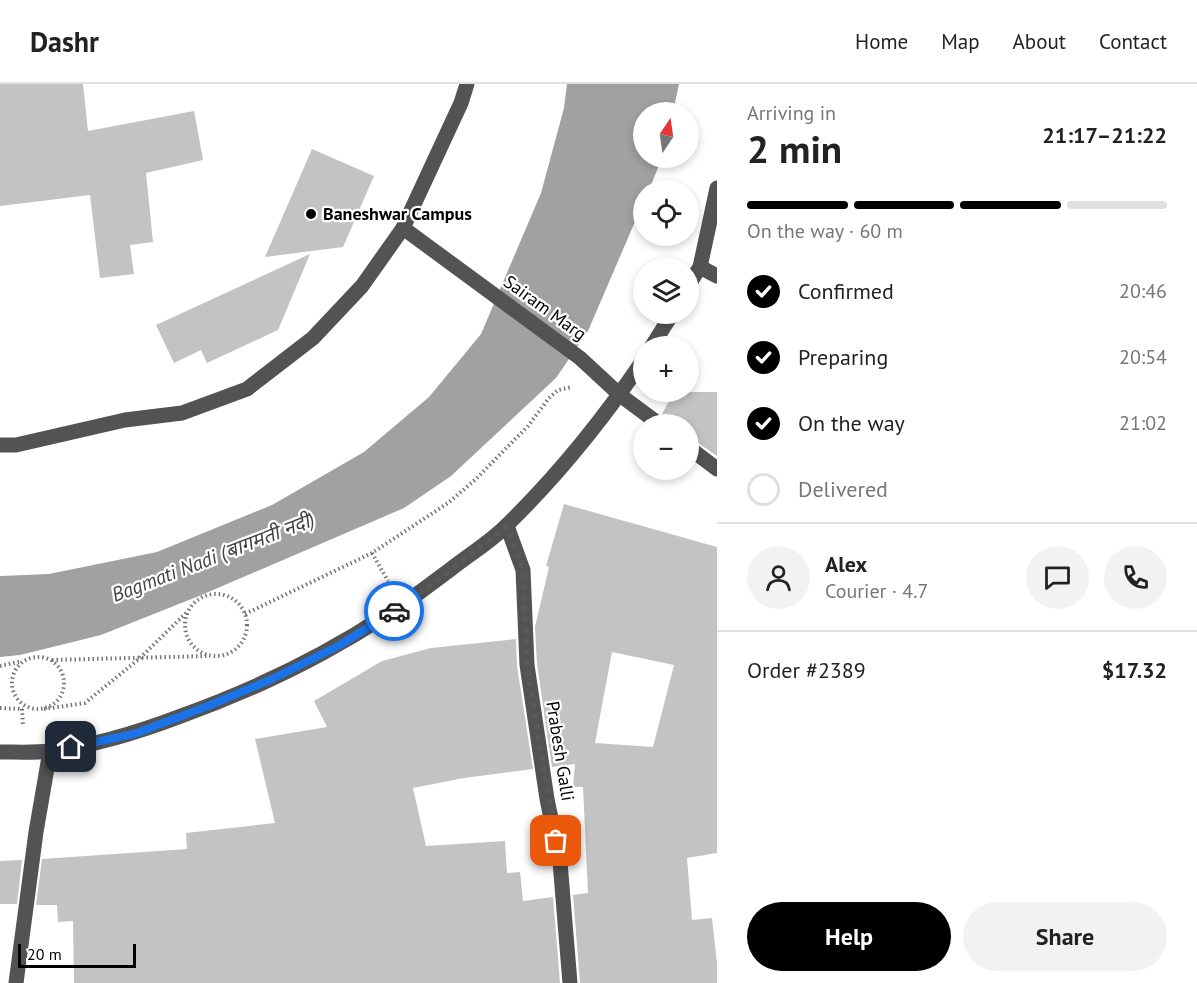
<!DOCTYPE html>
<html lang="en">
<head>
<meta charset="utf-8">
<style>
  body { margin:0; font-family:"PT Sans","Noto Sans Devanagari",sans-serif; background:#f2f2f2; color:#222; height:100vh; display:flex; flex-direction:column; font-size:22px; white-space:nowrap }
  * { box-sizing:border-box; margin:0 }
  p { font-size:20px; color:#767676 }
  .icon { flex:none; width:33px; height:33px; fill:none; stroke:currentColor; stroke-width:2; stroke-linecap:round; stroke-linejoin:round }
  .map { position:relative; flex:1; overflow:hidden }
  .drawer { display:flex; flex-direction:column; background:#fff; width:480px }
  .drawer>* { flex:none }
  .needle { width:39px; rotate:13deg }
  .buttons { position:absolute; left:633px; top:18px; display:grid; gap:12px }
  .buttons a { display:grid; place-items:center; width:66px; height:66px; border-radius:50%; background:#fff; box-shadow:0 3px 9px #0003; font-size:30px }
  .scale { position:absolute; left:18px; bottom:15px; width:118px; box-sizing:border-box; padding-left:6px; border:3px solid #000; border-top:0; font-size:16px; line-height:21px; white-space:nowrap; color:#000; -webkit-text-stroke:4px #fff; paint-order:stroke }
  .pin { position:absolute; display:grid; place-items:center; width:51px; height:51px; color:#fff; margin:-26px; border-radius:12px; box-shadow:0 3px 9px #0006 }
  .courier { position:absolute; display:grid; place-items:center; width:60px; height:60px; margin:-30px; border:4px solid #1a73e8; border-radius:50%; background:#fff; color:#222; box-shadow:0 2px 8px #0007 }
  .overview em { font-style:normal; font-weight:700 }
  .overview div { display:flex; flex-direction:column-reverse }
  .overview { display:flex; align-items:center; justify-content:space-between; height:102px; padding:0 30px }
  h1 { font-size:39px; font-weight:700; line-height:45px }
  .bar { display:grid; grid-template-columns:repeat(4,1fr); gap:9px 6px; align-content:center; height:72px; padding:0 30px }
  .bar i { height:8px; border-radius:4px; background:#e0e0e0 }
  .bar .active { background:#000 }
  .bar p { grid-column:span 4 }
  .line { display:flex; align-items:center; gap:15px; padding:0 30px; border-top:2px solid #e0e0e0 }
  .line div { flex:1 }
  .round { display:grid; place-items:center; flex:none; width:63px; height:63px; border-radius:32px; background:#f2f2f2 }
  ol { padding:0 30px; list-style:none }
  li { display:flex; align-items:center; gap:18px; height:66px }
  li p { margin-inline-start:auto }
  li .icon { padding:6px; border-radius:50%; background:#000; color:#fff; stroke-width:4 }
  li:last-child { color:#767676 }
  li i { width:33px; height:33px; border:3px solid #e0e0e0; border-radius:50% }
  .button { display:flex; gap:12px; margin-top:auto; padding:12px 30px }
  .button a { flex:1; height:69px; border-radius:36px; background:#000; color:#fff; font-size:24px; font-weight:700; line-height:69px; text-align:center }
  .button a+a { background:#f2f2f2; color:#222 }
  header { display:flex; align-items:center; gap:36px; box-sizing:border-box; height:84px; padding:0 30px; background:#fff; border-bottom:2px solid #e0e0e0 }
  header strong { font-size:28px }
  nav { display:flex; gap:33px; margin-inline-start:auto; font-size:21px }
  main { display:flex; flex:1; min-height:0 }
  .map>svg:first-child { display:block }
</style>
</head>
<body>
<header>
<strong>Dashr</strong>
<nav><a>Home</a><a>Map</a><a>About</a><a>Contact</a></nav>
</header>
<main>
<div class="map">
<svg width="717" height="899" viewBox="0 0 717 899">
  <rect width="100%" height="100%" fill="#fff"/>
  <path fill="#a1a1a1" d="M567 0H679L673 28H644V74H662L649 106H644L643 119 588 247 556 294 451 392 404 424 199 512 101 551 20 571 0 573V492L49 490 157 468 272 421 364 368 429 313 481 250 541 109 564 24Z"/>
  <g fill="#c3c3c3" fill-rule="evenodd">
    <path d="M0 0H83L88 47 194 27 203 76 146 89 153 158 130 161 134 190 100 194 90 111 0 122Z"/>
    <path d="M312 65 374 92 343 163 265 173Z"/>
    <path d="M310 170 278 246 207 279 201 266 174 279 156 241Z"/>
    <path d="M674 308H717V372L688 352V340H673L662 330Z"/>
    <path d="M564 420 717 463V769L687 774 692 836 712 834 717 879V899H580L573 811 588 809 583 703H573L575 680 552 683 537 580 535 543 549 483 546 482ZM612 568 674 581 653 663 595 659Z"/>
    <path d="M516 555 517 582 533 685 464 694 413 704 426 762 505 757 507 789 520 788 523 817 553 813 560 899H74L73 837 58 838 57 821H36L42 775 187 765 186 749 275 739 255 655 327 643 314 617 382 577 431 564Z"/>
    <path d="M22 776 17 820H0V777Z"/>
  </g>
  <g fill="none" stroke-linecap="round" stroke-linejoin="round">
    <g stroke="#757575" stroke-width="4" stroke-dasharray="1.5 3" stroke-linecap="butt">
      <path d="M372 469 388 497"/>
      <circle cx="216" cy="541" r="31"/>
      <path d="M245 530 372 469 448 419 476 395 528 342 549 314 558 306 572 303"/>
      <circle cx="38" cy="599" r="26"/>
      <path d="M52 576 207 572"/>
      <path d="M0 582 22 577"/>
      <path d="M0 624 23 625"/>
      <path d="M22 625 23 642"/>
      <path d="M44 625 85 619 140 574 188 527"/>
    </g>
    <g stroke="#535353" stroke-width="15">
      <path d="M403 144 580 274 620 311 659 340"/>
      <path d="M700 183 717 192"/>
      <path d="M688 202 700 183 717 104"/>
      <path d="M652 262 672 230"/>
      <path d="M0 361H16L125 336 182 329 247 305 313 254 362 202 403 144 461 19 467 0"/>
      <path d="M688 363 717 385"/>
      <path d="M507 442 523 486 527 581 547 715 560 778 570 899"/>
      <path d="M0 668C16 668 34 669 50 667 95 662 139 648 181 632 281 596 367 550 451 485 470 470 492 457 508 440 559 390 604 334 644 275"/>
      <path d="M16 899 36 748 50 667"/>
    </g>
  </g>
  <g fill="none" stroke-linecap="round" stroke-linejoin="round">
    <path stroke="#595959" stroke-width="6" stroke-dasharray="0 10.8" d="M394 527 417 512 507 442 523 486 527 581 556 757"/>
    <path stroke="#1a73e8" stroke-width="8" d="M71 663 134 650 208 622 272 595 340 561 394 527"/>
  </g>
  <circle fill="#000" stroke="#fff" stroke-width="2" cx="311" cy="130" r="6"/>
  <g text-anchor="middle" stroke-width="4.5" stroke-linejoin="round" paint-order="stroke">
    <g font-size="18" font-weight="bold" fill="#000" stroke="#fff" text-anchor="start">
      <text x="323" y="136">Baneshwar Campus</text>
    </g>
    <g font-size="18" fill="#000" stroke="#fff">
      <text transform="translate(545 224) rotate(36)" y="6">Sairam Marg</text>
      <text transform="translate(560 667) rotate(81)" y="6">Prabesh Galli</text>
    </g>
    <g font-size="20" font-style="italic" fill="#424242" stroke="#fff">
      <text transform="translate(213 473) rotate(-21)" y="7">Bagmati Nadi (बागमती नदी)</text>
    </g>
  </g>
</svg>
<div class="buttons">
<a><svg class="needle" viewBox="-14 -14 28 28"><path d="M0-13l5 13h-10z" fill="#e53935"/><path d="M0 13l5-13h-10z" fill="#767676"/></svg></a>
<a><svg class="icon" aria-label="locate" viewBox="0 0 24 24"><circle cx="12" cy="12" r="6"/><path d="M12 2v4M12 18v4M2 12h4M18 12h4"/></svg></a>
<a><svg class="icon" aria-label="layers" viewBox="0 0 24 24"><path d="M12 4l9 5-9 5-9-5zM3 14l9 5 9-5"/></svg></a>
<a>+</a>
<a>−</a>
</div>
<div class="scale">20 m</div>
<div class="pin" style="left:556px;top:757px;background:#ea580c"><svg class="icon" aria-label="bag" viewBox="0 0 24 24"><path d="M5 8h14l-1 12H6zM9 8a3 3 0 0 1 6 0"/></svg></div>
<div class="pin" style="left:71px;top:663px;background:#1f2937"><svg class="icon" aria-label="home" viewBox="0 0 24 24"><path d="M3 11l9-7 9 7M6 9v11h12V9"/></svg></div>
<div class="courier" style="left:394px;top:527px"><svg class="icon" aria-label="car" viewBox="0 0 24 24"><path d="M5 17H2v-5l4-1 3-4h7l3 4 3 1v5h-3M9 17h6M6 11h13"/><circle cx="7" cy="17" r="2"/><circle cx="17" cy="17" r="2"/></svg></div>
</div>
<section class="drawer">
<div class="overview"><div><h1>2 min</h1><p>Arriving in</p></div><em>21:17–21:22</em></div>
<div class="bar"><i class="active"></i><i class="active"></i><i class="active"></i><i></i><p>On the way · 60 m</p></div>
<ol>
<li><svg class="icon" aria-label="check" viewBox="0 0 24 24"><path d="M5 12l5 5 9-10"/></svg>Confirmed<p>20:46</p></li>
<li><svg class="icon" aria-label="check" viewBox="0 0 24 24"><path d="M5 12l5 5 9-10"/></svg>Preparing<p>20:54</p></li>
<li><svg class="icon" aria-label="check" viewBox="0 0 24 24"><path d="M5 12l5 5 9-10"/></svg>On the way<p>21:02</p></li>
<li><i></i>Delivered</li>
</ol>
<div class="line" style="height:108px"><a class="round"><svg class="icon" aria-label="person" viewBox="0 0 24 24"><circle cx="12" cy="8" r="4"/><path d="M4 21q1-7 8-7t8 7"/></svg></a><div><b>Alex</b><p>Courier · 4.7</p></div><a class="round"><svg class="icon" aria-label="chat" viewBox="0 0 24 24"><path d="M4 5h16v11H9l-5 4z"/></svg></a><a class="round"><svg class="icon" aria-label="phone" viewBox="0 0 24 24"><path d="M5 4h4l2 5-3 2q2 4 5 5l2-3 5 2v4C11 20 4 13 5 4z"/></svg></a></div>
<div class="line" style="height:78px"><div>Order #2389</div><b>$17.32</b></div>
<div class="button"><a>Help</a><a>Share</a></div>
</section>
</main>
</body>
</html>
